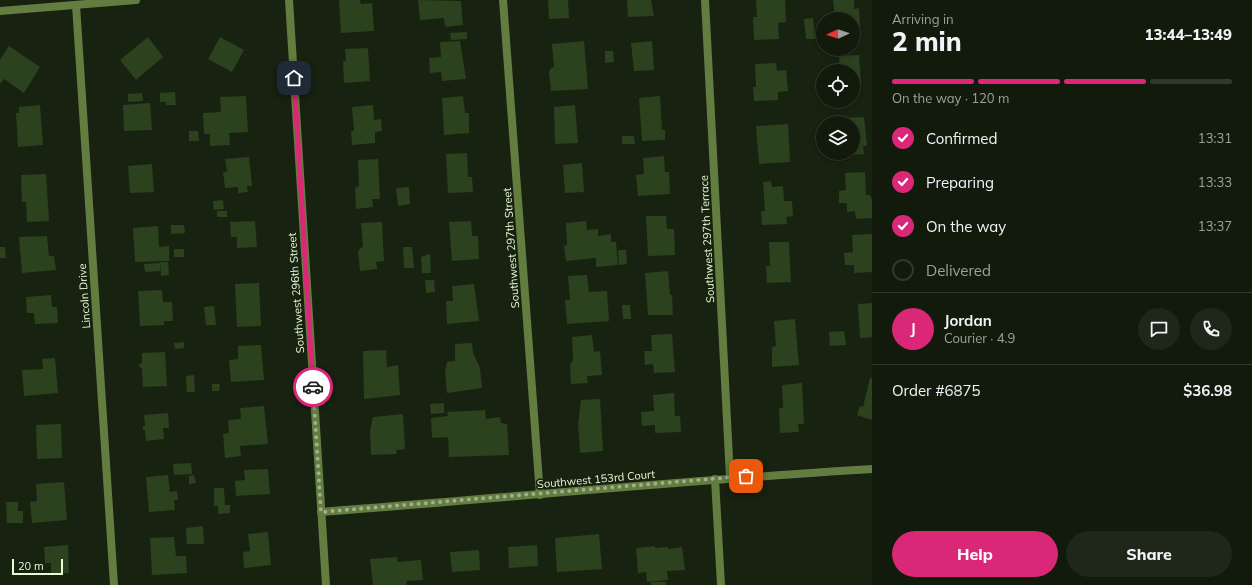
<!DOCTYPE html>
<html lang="en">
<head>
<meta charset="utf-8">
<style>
  body { margin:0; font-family:Mulish,sans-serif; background:#1f271a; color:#f1f3f6; height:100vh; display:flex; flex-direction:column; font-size:15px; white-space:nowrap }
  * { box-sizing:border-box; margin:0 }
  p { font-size:13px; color:#9ca19d }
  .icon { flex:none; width:22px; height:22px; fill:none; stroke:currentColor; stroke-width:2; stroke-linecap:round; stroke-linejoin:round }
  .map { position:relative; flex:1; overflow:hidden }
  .side { display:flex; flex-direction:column; background:#121a0c; width:380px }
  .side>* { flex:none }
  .needle { width:26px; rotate:267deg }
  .controls { position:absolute; left:816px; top:12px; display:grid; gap:8px }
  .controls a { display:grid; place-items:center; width:44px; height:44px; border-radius:50%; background:#121a0c; box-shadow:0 2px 6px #0003,0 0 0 1px #31382d; font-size:20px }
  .scale { position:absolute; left:12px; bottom:10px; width:51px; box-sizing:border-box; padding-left:4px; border:2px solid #e7fbd5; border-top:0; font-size:11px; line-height:14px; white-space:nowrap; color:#e7fbd5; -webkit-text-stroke:3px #182210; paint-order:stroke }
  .pin { position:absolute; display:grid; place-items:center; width:34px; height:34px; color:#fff; margin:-17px; border-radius:8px; box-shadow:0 2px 6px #0006 }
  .courier { position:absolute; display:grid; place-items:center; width:40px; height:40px; margin:-20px; border:3px solid #db2777; border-radius:50%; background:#fff; color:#222; box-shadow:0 1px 5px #0007 }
  .headline em { font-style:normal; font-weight:800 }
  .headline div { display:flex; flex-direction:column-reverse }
  .headline { display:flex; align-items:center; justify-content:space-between; height:68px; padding:0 20px }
  h1 { font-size:26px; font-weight:800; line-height:30px }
  .bar { display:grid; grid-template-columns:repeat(4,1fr); gap:6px 4px; align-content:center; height:48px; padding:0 20px }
  .bar i { height:5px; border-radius:3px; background:#31382d }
  .bar .current { background:#db2777 }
  .bar p { grid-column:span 4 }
  .line { display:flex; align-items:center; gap:10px; padding:0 20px; border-top:1px solid #31382d }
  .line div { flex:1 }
  .round { display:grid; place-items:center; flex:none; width:42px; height:42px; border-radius:21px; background:#1f271a }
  ol { padding:0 20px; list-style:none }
  li { display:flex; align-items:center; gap:12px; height:44px }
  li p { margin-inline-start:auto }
  li .icon { padding:4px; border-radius:50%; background:#db2777; color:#fff; stroke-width:4 }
  li:last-child { color:#9ca19d }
  li i { width:22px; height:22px; border:2px solid #31382d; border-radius:50% }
  .button { display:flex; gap:8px; margin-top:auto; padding:8px 20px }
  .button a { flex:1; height:46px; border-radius:24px; background:#db2777; color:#fff; font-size:16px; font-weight:800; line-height:46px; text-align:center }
  .button a+a { background:#1f271a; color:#f1f3f6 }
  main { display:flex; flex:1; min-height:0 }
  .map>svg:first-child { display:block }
</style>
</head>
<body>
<main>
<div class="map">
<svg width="872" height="585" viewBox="0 0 872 585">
  <rect width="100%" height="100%" fill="#182210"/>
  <g fill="#2c411e">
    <path d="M339 0H360L361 4 372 3 374 31 341 33Z"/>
    <path d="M418 0 461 1 463 25 445 27 444 18 420 20Z"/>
    <path d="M548 0H568L569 18 549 19Z"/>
    <path d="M627 0H651L654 16 628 17Z"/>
    <path d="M756 0H785L786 22 778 23 779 39 754 40 753 17H757Z"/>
    <path d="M833 0H854V9L859 8 860 26H853V19H835Z"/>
    <path d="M813 18 815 39H806L804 19Z"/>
    <path d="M467 32V39L451 40 450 33Z"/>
    <path d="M148 37 163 57 136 80 120 60Z"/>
    <path d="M220 37 244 50 232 72 208 59Z"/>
    <path d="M460 41 466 79 442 81 441 72 430 73 429 58 441 57 440 42Z"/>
    <path d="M584 41 588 89 551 91 549 72 551 68 554 67 552 44Z"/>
    <path d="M652 41 654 70 634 71 631 43Z"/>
    <path d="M9 46 40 67 24 93 4 79 0 84V60Z"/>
    <path d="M368 48 370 81 344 83 343 61H346L345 49Z"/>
    <path d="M605 51H613L614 62 605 63Z"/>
    <path d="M859 55 861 84 853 85V71H840L839 56Z"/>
    <path d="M776 63 777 71 786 70 788 91 778 92V100L754 101 753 87H756L755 64Z"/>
    <path d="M175 92 176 105H166V102H160V93Z"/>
    <path d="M142 93 143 101 128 102V94Z"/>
    <path d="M246 96 248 132 229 133 230 145 210 146V134H204L203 113 221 112 220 97Z"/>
    <path d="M463 96 465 113H469V133L444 135 442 98Z"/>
    <path d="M660 96 662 130H665V140L642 141 639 98Z"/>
    <path d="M150 103 152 130 124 131 123 105Z"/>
    <path d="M40 105 43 145 18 147 16 113H19V107Z"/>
    <path d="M373 105 374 120 381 119 382 131 375 132V143L352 145 351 131H354L352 107Z"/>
    <path d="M575 105 578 143 555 144 554 107Z"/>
    <path d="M864 117 867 146H863L864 154 837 156V153H853V123H843V118Z"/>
    <path d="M788 124 790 162 759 164 756 126Z"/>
    <path d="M189 131H198L199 141H189Z"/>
    <path d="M622 136H634L635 144H622Z"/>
    <path d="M467 153 468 177H472L473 192 448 193 446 154Z"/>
    <path d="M664 156 665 172H669L670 194 638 196 636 175 644 174 643 158Z"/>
    <path d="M249 157 252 186H247L248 192 238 193V187L225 188 223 172H227L225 159Z"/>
    <path d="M378 159 380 199H372L373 207 356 209 355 188 359 186 358 160Z"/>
    <path d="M582 163 584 192 565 193 563 165Z"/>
    <path d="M152 164 154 192 130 193 128 166Z"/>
    <path d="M865 172 866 195H870L872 199V218L856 219 855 211 847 212V203H839V191L846 190 845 173Z"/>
    <path d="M46 174 49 221 27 222 26 202H22L21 175Z"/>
    <path d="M771 181 772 187 783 186 784 201H792L793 216 786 217 787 224 762 225 761 211H765L763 182Z"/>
    <path d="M409 187 410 204 398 206 396 188Z"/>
    <path d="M223 200 224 209 214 210 213 201Z"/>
    <rect x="217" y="211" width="10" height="6"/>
    <path d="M646 216H666L667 229H674L675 255 648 256Z"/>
    <path d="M255 221 257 247 237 248V237H231L230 222Z"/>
    <path d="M471 221 472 236H478L479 259 452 261 449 222Z"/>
    <path d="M586 221 587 230 598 229V236L611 234V242H616L618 265 596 267V258L566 261 564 246 567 245 566 223Z"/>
    <path d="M382 222 384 261 376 262 377 269 360 271 358 251 363 246 361 223Z"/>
    <path d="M171 225H184L185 233 171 234Z"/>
    <path d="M158 226 159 247 169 246V261L135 262 133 228Z"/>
    <path d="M872 234V272L854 273V265H845L844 253 853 252 852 235Z"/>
    <path d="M47 236 49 256H54L56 270 22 273 19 237Z"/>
    <path d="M769 242H789L791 282 767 283 766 266H770Z"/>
    <path d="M0 247H5L6 258H0Z"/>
    <path d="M403 247H412L414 268H404Z"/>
    <rect x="174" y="249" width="10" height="8"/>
    <path d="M618 250H626L627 264 619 265Z"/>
    <path d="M430 254 431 273H422L421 257Z"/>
    <path d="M160 262H168L169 275 161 276Z"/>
    <path d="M160 263V271L145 272 144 264Z"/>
    <path d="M668 271 670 295H672L673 315H648L645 273Z"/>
    <path d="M587 275 589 292 607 291 609 321 567 324 565 300H570L568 276Z"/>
    <path d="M425 280H434L435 292 426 293Z"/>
    <path d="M259 283 261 326 237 327 235 284Z"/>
    <path d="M474 284 479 321 447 324 446 301H453L452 286Z"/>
    <path d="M162 290 163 302H172L173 321H164V325L140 326 138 291Z"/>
    <path d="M51 295 52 307H57L58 323 35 324 34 313H27L26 297Z"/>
    <path d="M872 303V337L860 338 858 304Z"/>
    <path d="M622 305H630L631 319H623Z"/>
    <path d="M214 306 216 325H206L204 307Z"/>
    <path d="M795 319 799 365 772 367V347L776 346 774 321Z"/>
    <path d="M844 331 846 345 830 346 829 332Z"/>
    <path d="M672 334 675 372 654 373 653 364 645 365 644 351H652L651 335Z"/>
    <path d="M592 335 594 352 600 351 602 375 587 376 588 383 571 384 570 365 573 360 572 337Z"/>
    <path d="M184 342V348L175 349 174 343Z"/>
    <path d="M472 343 473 353 480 368 482 388 447 393 445 372 447 362 455 361V344Z"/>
    <path d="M261 345 264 380 231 382 229 360 238 359V346Z"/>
    <path d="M386 350 387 367 398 365 400 395 364 399 363 351Z"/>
    <path d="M165 352 167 386 143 387 142 368H140L139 364 142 363V353Z"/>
    <path d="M55 358 58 393 24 396 22 370 43 369 42 359Z"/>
    <path d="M194 375 195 392H187L186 376Z"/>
    <path d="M870 378H872V420L857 415 860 406 863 407Z"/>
    <path d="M802 383 804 424H798L799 432 780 433 779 408H783L782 385Z"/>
    <path d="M212 384H220L219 391H212Z"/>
    <path d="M674 393 675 416H680L681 432 655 433V425L642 426 641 412 654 411 653 395Z"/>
    <path d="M600 399 603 451 580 453 578 424 581 400Z"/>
    <path d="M444 403V413L431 414 430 404Z"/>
    <path d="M264 406 268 444 240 446 241 456 225 458 223 434 229 433 228 420 241 419 240 408Z"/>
    <path d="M485 410 486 419 500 417 501 423 507 424 509 455 449 457 448 437 432 438 431 418 448 416 447 412Z"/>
    <path d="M168 413 169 428H163L164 439 146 441 145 430H143V426H145L144 415Z"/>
    <path d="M403 414 405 449 396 450 397 454 371 455 370 430 373 417Z"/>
    <path d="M61 424 62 458 37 459 36 425Z"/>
    <path d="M191 463 192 474 174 475 173 464Z"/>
    <path d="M268 469 270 494 236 496 235 481 245 480 244 470Z"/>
    <path d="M168 475 170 492 177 491 178 500H174L175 510 149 512 146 477Z"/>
    <path d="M194 475 196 483 189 484V476Z"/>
    <path d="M64 482 67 520 32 523 30 502 37 501 36 484Z"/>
    <path d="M214 488H224L225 505H230V513L218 514V506H214Z"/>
    <path d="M6 502H18V511H23V523H7Z"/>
    <path d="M203 526 204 544H187L186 528Z"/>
    <path d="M268 532 271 565 244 568 243 552 250 551 248 534Z"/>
    <path d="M599 534 602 569 557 572 555 538Z"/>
    <path d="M174 537 176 556H186L187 573 152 575 150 538Z"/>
    <path d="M68 545 69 573 51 574V563H45L44 547Z"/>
    <path d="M537 545 538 566 509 568 508 547Z"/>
    <path d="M655 546V548L668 547V549L682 547 685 570 667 571 668 580 647 582 646 572 638 573 636 548Z"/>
    <path d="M479 550 480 570 452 572 450 552Z"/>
    <path d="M397 557V562L421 560 423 580 406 581 407 585H373L370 559Z"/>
    <rect x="651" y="582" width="15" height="3"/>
  </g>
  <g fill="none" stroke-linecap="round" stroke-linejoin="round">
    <path stroke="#627d3f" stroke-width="8" d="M715 479 721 585"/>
    <g stroke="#627d3f" stroke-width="8">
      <path d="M503 0 540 495"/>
      <path d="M705 0 730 477"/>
      <path d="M76 5 114 585"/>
      <path d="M0 11 136 0"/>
      <path d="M321 512C505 498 688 480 872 469"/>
    </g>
    <path stroke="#627d3f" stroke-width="8" d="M289 0 326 585"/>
  </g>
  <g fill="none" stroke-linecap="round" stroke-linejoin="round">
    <path stroke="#9faf90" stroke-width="4" stroke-dasharray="0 7.2" d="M313 387 321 512 746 476"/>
    <path stroke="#db2777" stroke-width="5" d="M294 78 313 387"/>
  </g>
  <g text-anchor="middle" stroke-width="3.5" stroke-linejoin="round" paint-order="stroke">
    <g font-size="11" fill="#e7fbd5" stroke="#182210">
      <text transform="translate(707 239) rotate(-93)" y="4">Southwest 297th Terrace</text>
      <text transform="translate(511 248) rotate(-94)" y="4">Southwest 297th Street</text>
      <text transform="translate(296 293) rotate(-94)" y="4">Southwest 296th Street</text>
      <text transform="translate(84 296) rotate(-94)" y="4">Lincoln Drive</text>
      <text transform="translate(596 479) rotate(-5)" y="4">Southwest 153rd Court</text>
    </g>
  </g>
</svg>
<div class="controls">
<a><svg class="needle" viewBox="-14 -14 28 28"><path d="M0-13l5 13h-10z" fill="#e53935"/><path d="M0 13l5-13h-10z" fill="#9ca19d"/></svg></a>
<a><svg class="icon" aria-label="locate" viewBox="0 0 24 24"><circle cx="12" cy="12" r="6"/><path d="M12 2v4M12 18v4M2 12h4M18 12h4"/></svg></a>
<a><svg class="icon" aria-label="layers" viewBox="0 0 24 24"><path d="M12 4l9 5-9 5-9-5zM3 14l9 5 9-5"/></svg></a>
</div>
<div class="scale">20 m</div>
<div class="pin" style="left:746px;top:476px;background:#ea580c"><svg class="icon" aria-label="bag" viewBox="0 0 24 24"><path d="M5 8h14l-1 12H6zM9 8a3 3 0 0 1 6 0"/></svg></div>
<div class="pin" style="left:294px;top:78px;background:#1f2937"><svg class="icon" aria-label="home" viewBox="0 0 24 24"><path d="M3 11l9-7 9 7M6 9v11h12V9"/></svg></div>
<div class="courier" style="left:313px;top:387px"><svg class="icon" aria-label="car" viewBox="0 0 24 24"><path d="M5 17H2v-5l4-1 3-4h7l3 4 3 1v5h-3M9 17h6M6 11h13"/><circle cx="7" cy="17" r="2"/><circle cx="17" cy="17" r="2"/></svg></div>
</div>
<section class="side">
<div class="headline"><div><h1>2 min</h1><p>Arriving in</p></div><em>13:44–13:49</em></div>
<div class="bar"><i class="current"></i><i class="current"></i><i class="current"></i><i></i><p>On the way · 120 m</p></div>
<ol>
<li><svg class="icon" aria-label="check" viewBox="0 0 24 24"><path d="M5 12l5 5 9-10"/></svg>Confirmed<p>13:31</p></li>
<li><svg class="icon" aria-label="check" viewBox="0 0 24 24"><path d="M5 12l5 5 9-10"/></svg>Preparing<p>13:33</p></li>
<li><svg class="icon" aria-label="check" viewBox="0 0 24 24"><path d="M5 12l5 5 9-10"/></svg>On the way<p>13:37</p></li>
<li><i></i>Delivered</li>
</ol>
<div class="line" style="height:72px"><b class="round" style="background:#db2777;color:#fff">J</b><div><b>Jordan</b><p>Courier · 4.9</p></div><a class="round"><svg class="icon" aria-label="chat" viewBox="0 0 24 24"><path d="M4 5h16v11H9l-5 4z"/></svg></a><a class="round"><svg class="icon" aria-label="phone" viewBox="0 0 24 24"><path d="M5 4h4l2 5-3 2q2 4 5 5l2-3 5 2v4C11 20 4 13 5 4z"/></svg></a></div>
<div class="line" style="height:52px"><div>Order #6875</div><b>$36.98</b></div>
<div class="button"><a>Help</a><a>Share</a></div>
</section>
</main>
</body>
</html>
